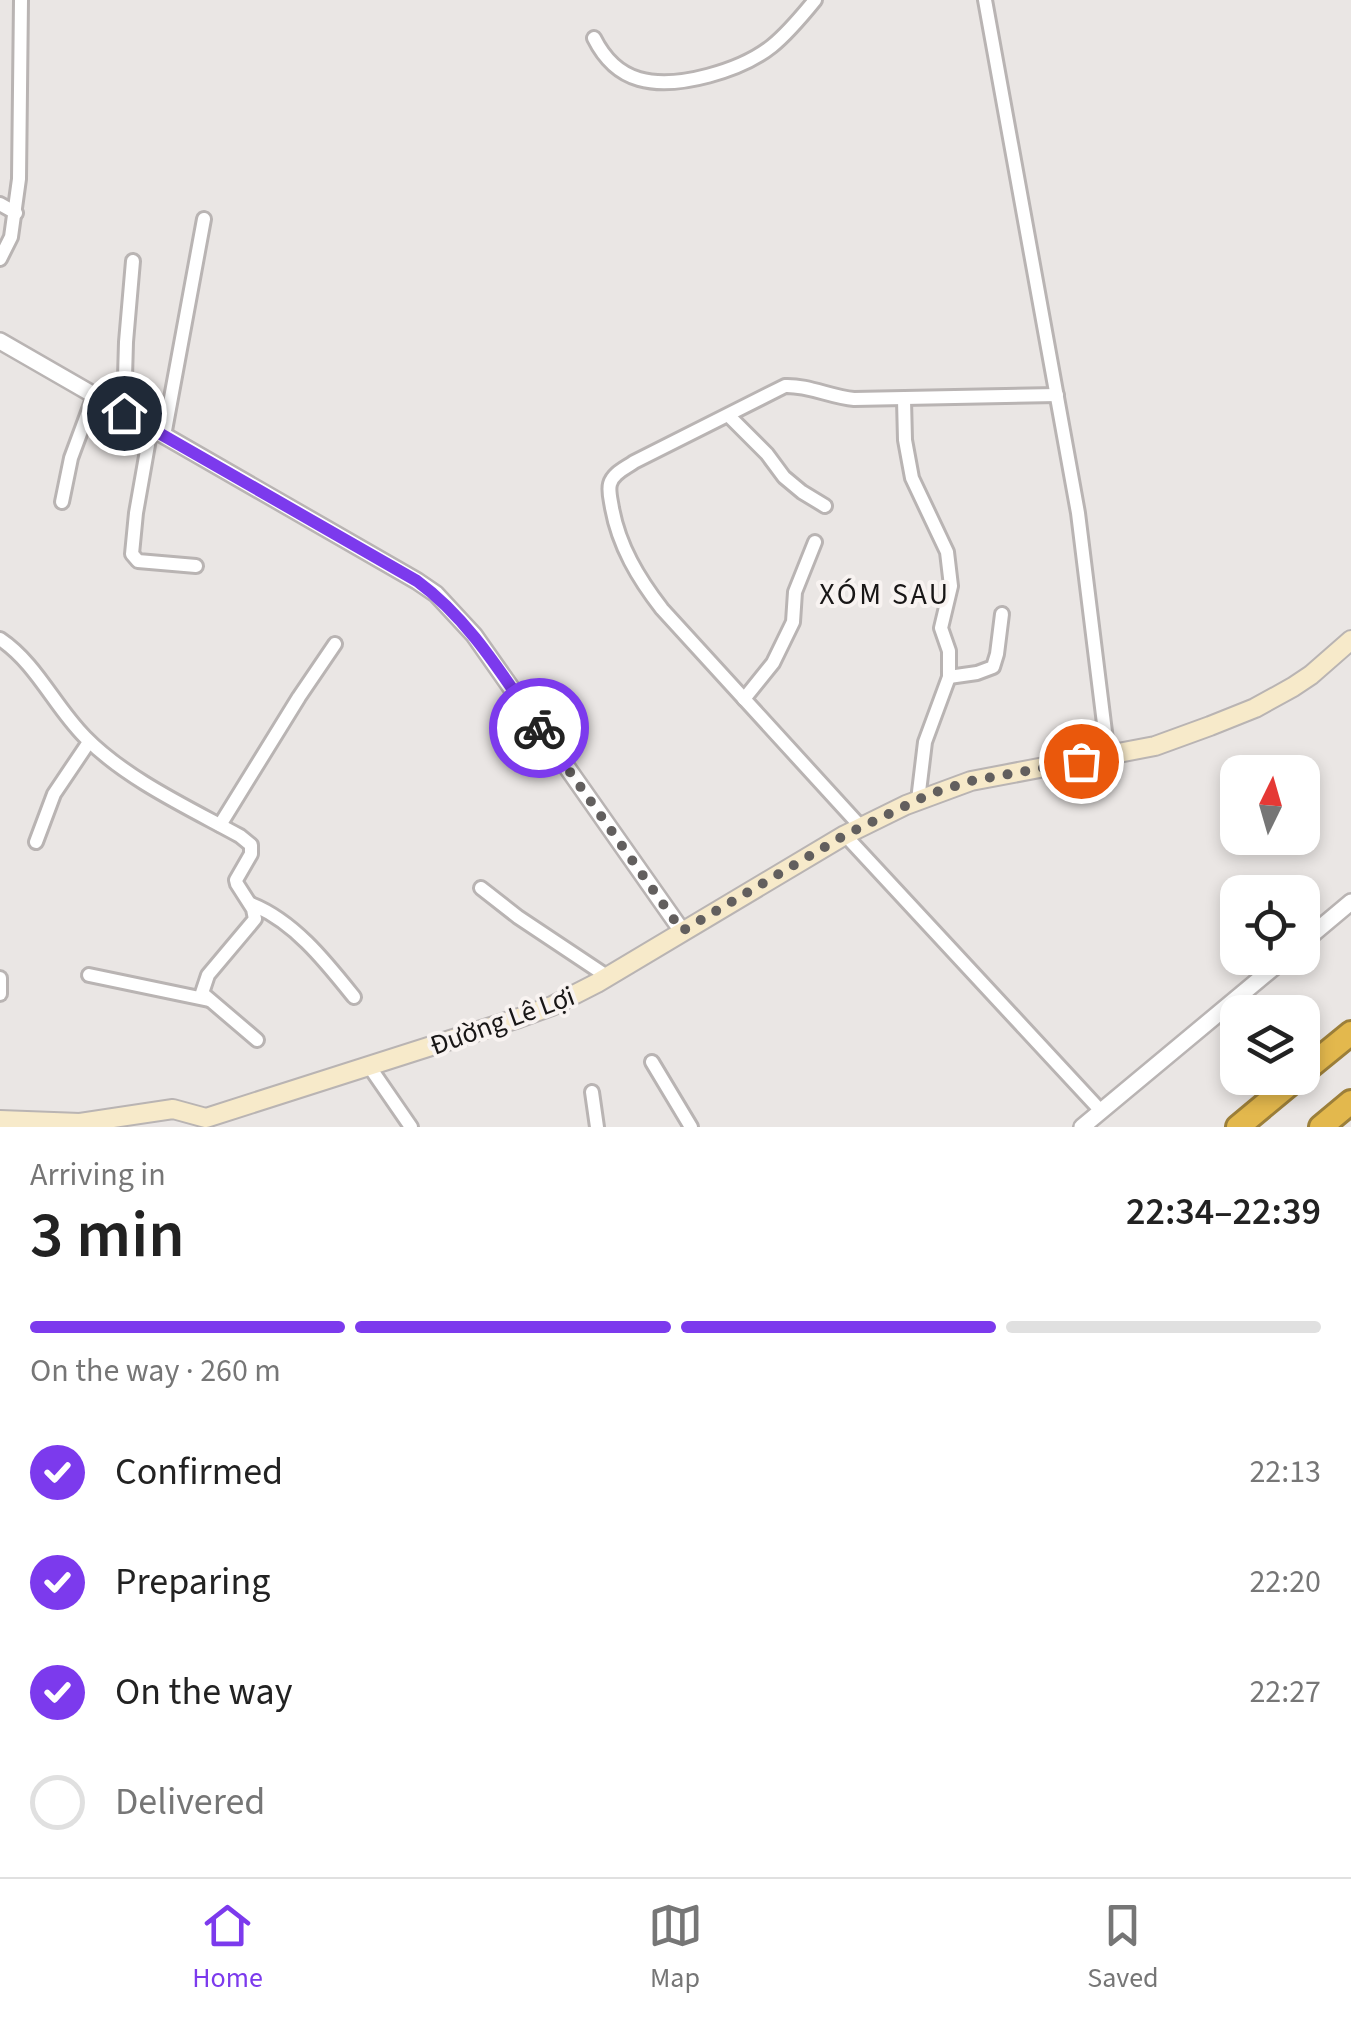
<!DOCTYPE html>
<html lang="en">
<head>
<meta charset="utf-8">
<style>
  body { margin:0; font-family:"Source Sans 3",sans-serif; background:#f2f2f2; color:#222; height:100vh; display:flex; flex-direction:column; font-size:38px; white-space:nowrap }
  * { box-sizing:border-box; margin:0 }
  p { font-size:32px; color:#767676 }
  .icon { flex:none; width:55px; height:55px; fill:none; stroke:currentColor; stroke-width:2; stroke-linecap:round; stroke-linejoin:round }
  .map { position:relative; height:1127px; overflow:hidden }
  .details { display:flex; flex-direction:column; background:#fff; flex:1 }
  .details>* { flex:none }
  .needle { width:65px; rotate:5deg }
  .buttons { position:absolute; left:1220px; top:755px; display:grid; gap:20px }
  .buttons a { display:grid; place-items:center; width:100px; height:100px; border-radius:20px; background:#fff; box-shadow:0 5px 15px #0003; font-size:50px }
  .pin { position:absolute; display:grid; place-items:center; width:85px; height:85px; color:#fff; margin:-42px; border:5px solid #fff; border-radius:50%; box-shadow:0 2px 10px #0007 }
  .courier { position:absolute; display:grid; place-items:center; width:100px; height:100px; margin:-50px; border:8px solid #7c3aed; border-radius:50%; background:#fff; color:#222; box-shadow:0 2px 12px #0007 }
  .headline em { font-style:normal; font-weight:600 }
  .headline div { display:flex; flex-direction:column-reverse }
  .headline { display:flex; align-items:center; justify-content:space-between; height:170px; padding:0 30px }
  h1 { font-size:65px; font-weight:600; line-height:75px }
  .bar { display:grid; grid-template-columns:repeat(4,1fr); gap:15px 10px; align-content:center; height:120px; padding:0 30px }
  .bar i { height:12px; border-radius:8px; background:#e0e0e0 }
  .bar .selected { background:#7c3aed }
  .bar p { grid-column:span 4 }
  ol { padding:0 30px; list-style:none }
  li { display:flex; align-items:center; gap:30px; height:110px }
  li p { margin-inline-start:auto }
  li .icon { padding:10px; border-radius:50%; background:#7c3aed; color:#fff; stroke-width:4 }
  li:last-child { color:#767676 }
  li i { width:55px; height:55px; border:5px solid #e0e0e0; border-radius:50% }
  .menu { display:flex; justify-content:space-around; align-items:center; height:140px; border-top:2px solid #e0e0e0; background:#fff; font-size:28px; color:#767676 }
  .menu a { display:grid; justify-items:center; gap:5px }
  .menu .selected { color:#7c3aed }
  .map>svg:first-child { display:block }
</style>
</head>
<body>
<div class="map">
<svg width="1351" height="1127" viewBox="0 0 1351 1127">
  <rect width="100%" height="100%" fill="#eae6e4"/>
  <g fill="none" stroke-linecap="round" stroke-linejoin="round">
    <g stroke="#b9b4b3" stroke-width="18">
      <g id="minor">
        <path d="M985 0 1078 513 1108 756"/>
        <path d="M594 38C604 58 618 73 639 79 677 90 742 70 772 46 788 33 802 16 815 0"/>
        <path d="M0 204 16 213"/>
        <path d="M0 259 11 237 19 179 21 0"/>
        <path d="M904 400 905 440 912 478 947 552 951 586 941 628 949 651V677L925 742 918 800"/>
        <path d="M124 413 126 342 133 261"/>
        <path d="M729 416 767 454 784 477 802 492 825 506"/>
        <path d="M151 428 136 513 132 554 138 561 196 566"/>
        <path d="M164 436 204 219"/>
        <path d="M62 502 71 458 94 396"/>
        <path d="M0 639C37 664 54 706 85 737 126 779 189 808 240 836L251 845V854L236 880 237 884 253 909 255 919 208 975 202 993 257 1040"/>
        <path d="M949 677 977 673 993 667 997 654 1002 614"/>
        <path d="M744 699 773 663 793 622 795 592 815 542"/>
        <path d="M220 825 299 697 335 644"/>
        <path d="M862 828 662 609C638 578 619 546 612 508 611 501 608 491 610 484 613 473 626 468 634 462L785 386C808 385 831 397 854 399L1057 395"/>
        <path d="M845 835 1101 1111"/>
        <path d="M36 842 54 794 89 742"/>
        <path d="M481 888 518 917 608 977"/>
        <path d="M251 904C294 921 326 962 354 997"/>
        <path d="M89 975 209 1000"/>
        <path d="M0 978V994"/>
        <path d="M652 1062 691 1127"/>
        <path d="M369 1066 411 1127"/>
        <path d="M592 1092 597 1127"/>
      </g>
    </g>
    <g stroke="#b9b4b3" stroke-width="20">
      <g id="tertiary">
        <path d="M0 341 417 581 436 594 474 635 682 931"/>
        <path d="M1302 943 1351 902"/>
        <path d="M1082 1127 1285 958"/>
      </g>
    </g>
    <g stroke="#b9b4b3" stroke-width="22">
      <path id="secondary" d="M0 1120 80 1123 173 1109 206 1118 519 1018 552 1006 597 983 845 835 906 805 971 781 1155 746 1210 726 1255 708 1293 687 1311 675 1351 640"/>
    </g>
    <g stroke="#9c7f3a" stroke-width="28">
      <g id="motorway">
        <path d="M1302 1073 1351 1033"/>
        <path d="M1238 1127 1297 1078"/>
        <path d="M1321 1127 1351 1102"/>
      </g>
    </g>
    <use href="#minor" stroke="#fff" stroke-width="12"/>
    <use href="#tertiary" stroke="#fff" stroke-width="15"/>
    <use href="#secondary" stroke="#f7eaca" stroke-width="18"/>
    <use href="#motorway" stroke="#e3b84d" stroke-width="22"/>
  </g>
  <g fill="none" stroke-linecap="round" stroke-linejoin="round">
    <path stroke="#625f5e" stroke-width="10" stroke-dasharray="0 18" d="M539 728 682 931 845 835 930 794 971 781 1081 761"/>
    <path stroke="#7c3aed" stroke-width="12" d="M124 413 417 581C469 619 503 676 539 728"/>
  </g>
  <g text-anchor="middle" stroke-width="8" stroke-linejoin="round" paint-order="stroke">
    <g font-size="28" fill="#181616" stroke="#f8f3f1">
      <text transform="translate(502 1020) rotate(-20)" y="10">Đường Lê Lợi</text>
    </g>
    <g font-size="30" letter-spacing="2.5" fill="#181616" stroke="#f8f3f1">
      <text x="885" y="604">XÓM SAU</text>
    </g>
  </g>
</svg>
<div class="buttons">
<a><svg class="needle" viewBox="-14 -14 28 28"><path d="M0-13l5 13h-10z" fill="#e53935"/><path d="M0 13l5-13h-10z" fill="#767676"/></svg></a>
<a><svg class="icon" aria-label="locate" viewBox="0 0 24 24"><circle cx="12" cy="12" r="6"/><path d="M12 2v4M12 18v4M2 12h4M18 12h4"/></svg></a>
<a><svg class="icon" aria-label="layers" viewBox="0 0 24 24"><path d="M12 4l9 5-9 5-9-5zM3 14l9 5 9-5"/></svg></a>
</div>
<div class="pin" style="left:1081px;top:761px;background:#ea580c"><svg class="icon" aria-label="bag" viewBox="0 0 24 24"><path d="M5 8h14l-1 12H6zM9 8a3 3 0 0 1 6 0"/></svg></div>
<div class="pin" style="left:124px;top:413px;background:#1f2937"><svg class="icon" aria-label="home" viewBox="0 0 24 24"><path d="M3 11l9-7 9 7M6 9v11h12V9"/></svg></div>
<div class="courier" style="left:539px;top:728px"><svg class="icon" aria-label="bike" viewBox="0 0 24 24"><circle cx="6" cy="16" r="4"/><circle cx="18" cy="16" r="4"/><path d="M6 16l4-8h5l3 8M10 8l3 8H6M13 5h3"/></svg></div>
</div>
<section class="details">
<div class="headline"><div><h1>3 min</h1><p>Arriving in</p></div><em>22:34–22:39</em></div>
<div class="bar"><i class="selected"></i><i class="selected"></i><i class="selected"></i><i></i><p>On the way · 260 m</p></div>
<ol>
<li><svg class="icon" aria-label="check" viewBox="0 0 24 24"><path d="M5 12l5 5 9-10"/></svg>Confirmed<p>22:13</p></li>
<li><svg class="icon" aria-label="check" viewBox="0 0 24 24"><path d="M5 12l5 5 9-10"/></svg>Preparing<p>22:20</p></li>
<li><svg class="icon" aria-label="check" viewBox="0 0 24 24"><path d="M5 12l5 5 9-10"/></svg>On the way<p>22:27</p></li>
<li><i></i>Delivered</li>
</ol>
</section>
<nav class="menu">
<a class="selected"><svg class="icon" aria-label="home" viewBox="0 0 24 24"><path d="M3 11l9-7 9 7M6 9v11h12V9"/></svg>Home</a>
<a><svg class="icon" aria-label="map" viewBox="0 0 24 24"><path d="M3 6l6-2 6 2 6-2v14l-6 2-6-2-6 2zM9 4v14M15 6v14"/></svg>Map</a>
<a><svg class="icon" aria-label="saved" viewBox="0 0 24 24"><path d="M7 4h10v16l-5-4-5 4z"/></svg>Saved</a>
</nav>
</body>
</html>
